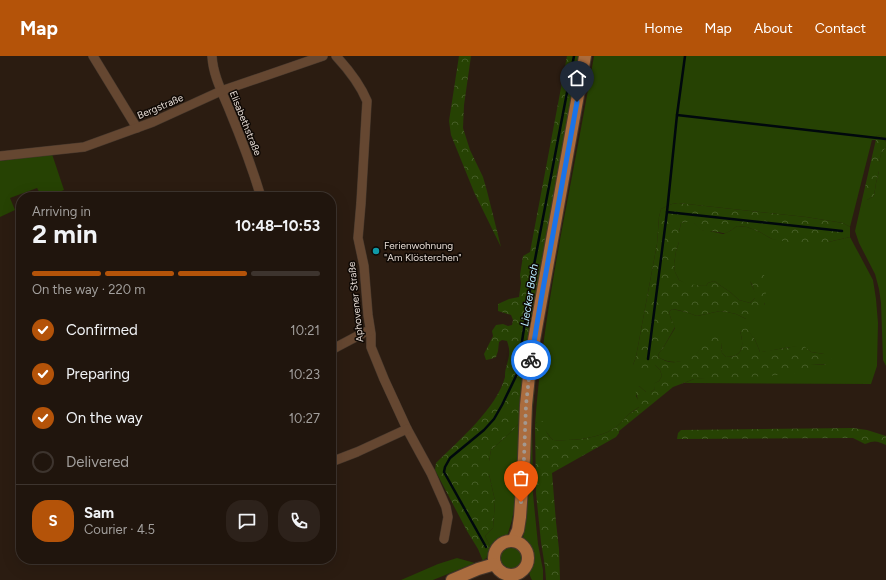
<!DOCTYPE html>
<html lang="en">
<head>
<meta charset="utf-8">
<style>
  body { margin:0; font-family:Figtree,sans-serif; background:#2d221b; color:#f1f3f6; height:100vh; display:flex; flex-direction:column; font-size:15px; white-space:nowrap }
  * { box-sizing:border-box; margin:0 }
  p { font-size:13px; color:#a29f9d }
  .icon { flex:none; width:22px; height:22px; fill:none; stroke:currentColor; stroke-width:2; stroke-linecap:round; stroke-linejoin:round }
  .map { position:relative; flex:1; overflow:hidden }
  .sheet { position:absolute; left:16px; top:136px; width:320px; height:372px; display:flex; flex-direction:column; background:#20150d; border-radius:16px; box-shadow:0 4px 16px #0002,0 0 0 1px #3d342e }
  .sheet>* { flex:none }
  .pin { position:absolute; display:grid; place-items:center; width:34px; height:34px; color:#fff; margin:-41px -17px; border-radius:50% 50% 50% 0; rotate:-45deg; box-shadow:0 0 4px #0007 }
  .pin .icon { rotate:45deg }
  .courier { position:absolute; display:grid; place-items:center; width:40px; height:40px; margin:-20px; border:3px solid #1a73e8; border-radius:50%; background:#fff; color:#222; box-shadow:0 1px 5px #0007 }
  .summary em { font-style:normal; font-weight:700 }
  .summary div { display:flex; flex-direction:column-reverse }
  .summary { display:flex; align-items:center; justify-content:space-between; height:68px; padding:0 16px }
  h1 { font-size:26px; font-weight:700; line-height:30px }
  .bar { display:grid; grid-template-columns:repeat(4,1fr); gap:6px 4px; align-content:center; height:48px; padding:0 16px }
  .bar i { height:5px; border-radius:3px; background:#3d342e }
  .bar .active { background:#b45309 }
  .bar p { grid-column:span 4 }
  .line { display:flex; align-items:center; gap:10px; padding:0 16px; border-top:1px solid #3d342e }
  .line div { flex:1 }
  .round { display:grid; place-items:center; flex:none; width:42px; height:42px; border-radius:16px; background:#2d221b }
  ol { padding:0 16px; list-style:none }
  li { display:flex; align-items:center; gap:12px; height:44px }
  li p { margin-inline-start:auto }
  li .icon { padding:4px; border-radius:50%; background:#b45309; color:#fff; stroke-width:4 }
  li:last-child { color:#a29f9d }
  li i { width:22px; height:22px; border:2px solid #3d342e; border-radius:50% }
  header { display:flex; align-items:center; gap:24px; box-sizing:border-box; height:56px; padding:0 20px; background:#b45309; color:#fff }
  header strong { font-size:19px }
  nav { display:flex; gap:22px; margin-inline-start:auto; font-size:14px }
  .map>svg:first-child { display:block }
</style>
</head>
<body>
<header>
<strong>Map</strong>
<nav><a>Home</a><a>Map</a><a>About</a><a>Contact</a></nav>
</header>
<div class="map">
<svg width="886" height="524" viewBox="0 0 886 524">
  <defs>
    <pattern id="forest-crowns" width="20" height="18" patternUnits="userSpaceOnUse"><rect width="20" height="18" fill="#264203"/><path d="M2 6a3 3 0 1 1 6 0M12 15a3 3 0 1 1 6 0" fill="none" stroke="#455d27"/></pattern>
  </defs>
  <rect width="100%" height="100%" fill="#2b1c11"/>
  <g fill="#264203">
    <path d="M589 0H591L547 240 537 304 532 364 533 438 538 488 543 514V524H532C530 520 528 516 529 511 530 509 532 508 532 506 534 496 528 488 523 482L529 437V362L535 301 553 195Z"/>
    <path d="M594 0H886V86L881 80 877 79 876 84H872L850 171 843 167 806 161 678 147 672 148 661 153 659 161 657 188 636 301 633 309H655L660 314 662 320 659 325 654 328 655 333 651 336H646L639 330 636 340 639 345V351C636 353 632 356 629 358 624 363 619 370 613 373 598 383 570 385 553 384 546 377 545 372 537 366L535 368C540 302 550 238 562 173 573 115 584 58 594 0Z"/>
    <path d="M886 91V310L883 304 881 247 879 233 875 218 859 187 855 175 862 144H867L874 140 876 127 879 115V106L881 98Z"/>
    <path d="M52 98 64 134 47 141H42L37 132 10 142 15 154 0 161V105Z"/>
    <path d="M689 165 693 166 699 172 704 175H710L723 178 730 175 737 170 747 171 760 176 772 183 828 186 850 181 873 224 876 243 878 267 877 310 871 328 684 327 694 323 716 321 812 308 825 309 824 298 811 296C800 284 774 296 760 296L755 284 747 273 740 275C744 289 744 301 726 301L722 297 721 287 701 292C692 307 672 310 658 301L659 297 663 292 675 272 671 263 669 256 672 253 686 256 697 260 720 255 727 256 736 258 746 263 765 248 750 225 755 236V242L750 247 739 244 730 236 714 225 708 227 706 230 687 229 679 224 675 216 674 208 676 195 679 186V176L681 167Z"/>
    <path d="M520 366 516 443 512 464 507 481 498 487 488 501 484 504 492 494 485 480 493 472 495 445 489 418V405L491 394 514 373Z"/>
    <circle cx="511" cy="502" r="11"/>
    <path d="M457 502 475 507 433 524H401L438 508Z"/>
  </g>
  <g fill="url(#forest-crowns)">
    <path d="M459 0H471L464 49 463 72 470 94 483 121 487 135 501 191 474 136 451 79 449 65Z"/>
    <path d="M567 0H580L544 191 528 289 520 366 514 373 491 394 489 405V418L495 445 493 472 485 480 492 494 483 505 478 493 467 475 435 414 436 407C458 385 497 352 505 321 505 318 505 315 506 312 509 301 511 296 507 285L502 284 499 286 498 295 496 301 491 303 486 304 484 298 493 280 492 275 496 269 503 268 508 270 512 269 513 264 511 259 498 255V248L509 243 519 241 521 227 520 219 523 200 530 196Z"/>
    <path d="M877 79 881 80 886 86V91L881 98 879 106V115L876 127 874 140 867 144H862Z"/>
    <path d="M678 147 806 161 843 167 850 171V181L828 186 814 188 793 187 772 183 760 176 747 171 737 170C724 180 726 177 710 175 710 175 705 175 704 175 692 171 699 163 681 167L679 176V186L676 195 674 208 675 216 679 224 687 228 706 230 708 227 714 225 730 236 739 244 750 247 755 242C755 233 750 225 748 216L755 213C759 214 763 216 765 221 767 226 766 244 764 250 761 255 758 259 755 263H746L736 258 727 256 720 255 697 260 686 256 678 254 672 253 669 256 671 263 675 271 663 292 659 297 658 301C670 309 681 307 692 300 698 297 700 294 701 287 706 282 711 281 718 281L721 287 722 297 726 301C744 301 744 289 740 275L743 273 747 272 755 284 760 296 797 290H804L811 296 824 298 831 302 832 306 830 309 812 308 804 316 769 320 694 323 673 331 619 375V377L616 381 552 417 556 466 559 493 560 524H546L545 511 541 486 536 437 535 368 537 366 543 365C544 373 547 378 553 384 570 385 598 383 613 373 619 370 624 363 629 358 632 356 636 354 639 351 639 344 636 339 635 332L639 330 646 336H651L655 333 653 328 659 325 662 320 660 314 655 309 642 314H636L633 309 636 301 657 188 659 161 661 153 672 148Z"/>
    <path d="M853 372 867 374 886 380V389C877 385 875 384 865 388L853 382 677 383 678 377 681 374Z"/>
  </g>
  <g fill="none" stroke-linecap="round" stroke-linejoin="round">
    <g stroke="#00080d" stroke-width="2.5">
      <path d="M685 0 677 59 886 83"/>
      <path d="M677 59 667 156 842 175"/>
      <path d="M648 303 667 156"/>
      <path d="M486 491 444 416 445 411 450 402 484 374 494 363 502 349 517 318 533 214 574 0"/>
    </g>
    <g stroke="#45372c" stroke-width="10">
      <g id="minor">
        <path d="M93 0 137 72"/>
        <path d="M212 0C213 19 222 36 229 53 241 82 252 111 261 141"/>
        <path d="M336 0C349 14 360 28 367 45L361 147 358 182 364 210 368 259 371 278V291L384 323 407 373 431 417 446 451 448 461 444 483"/>
        <path d="M0 100 84 91 153 66 221 35 323 0"/>
        <path d="M331 294 365 276 370 275"/>
        <path d="M331 406 357 396 407 373"/>
      </g>
    </g>
    <g stroke="#45372c" stroke-width="14">
      <g id="major">
        <path d="M513 485 518 474 520 461 524 402 526 349 531 301 585 0"/>
        <circle cx="511" cy="502" r="17"/>
        <path d="M452 524 478 513 495 508"/>
      </g>
    </g>
    <use href="#minor" stroke="#654731" stroke-width="9"/>
    <use href="#major" stroke="#aa6c3e" stroke-width="12"/>
  </g>
  <g fill="none" stroke-linecap="round" stroke-linejoin="round">
    <path stroke="#a3988f" stroke-width="4" stroke-dasharray="0 7.2" d="M521 446 524 402 526 349 531 304"/>
    <path stroke="#1a73e8" stroke-width="5" d="M531 304 541 244 577 46"/>
  </g>
  <circle fill="#0f9aa8" stroke="#0e0804" stroke-width="1.5" cx="376" cy="195" r="4"/>
  <g text-anchor="middle" stroke-width="3" stroke-linejoin="round" paint-order="stroke">
    <g font-size="10" fill="#e4dad3" stroke="#0e0804">
      <text transform="translate(160 50) rotate(-23)" y="4">Bergstraße</text>
      <text transform="translate(246 67) rotate(68)" y="4">Elisabethstraße</text>
      <text transform="translate(355 246) rotate(-96)" y="4">Aphovener Straße</text>
    </g>
    <g font-size="10" fill="#e4dad3" stroke="#0e0804" text-anchor="start">
      <text x="384" y="193">Ferienwohnung<tspan x="384" dy="12">"Am Klösterchen"</tspan></text>
    </g>
    <g font-size="11" font-style="italic" fill="#b7ebfe" stroke="#0e0804">
      <text transform="translate(529 239) rotate(-81)" y="4">Liecker Bach</text>
    </g>
  </g>
</svg>
<div class="pin" style="left:521px;top:446px;background:#ea580c"><svg class="icon" aria-label="bag" viewBox="0 0 24 24"><path d="M5 8h14l-1 12H6zM9 8a3 3 0 0 1 6 0"/></svg></div>
<div class="pin" style="left:577px;top:46px;background:#1f2937"><svg class="icon" aria-label="home" viewBox="0 0 24 24"><path d="M3 11l9-7 9 7M6 9v11h12V9"/></svg></div>
<div class="courier" style="left:531px;top:304px"><svg class="icon" aria-label="bike" viewBox="0 0 24 24"><circle cx="6" cy="16" r="4"/><circle cx="18" cy="16" r="4"/><path d="M6 16l4-8h5l3 8M10 8l3 8H6M13 5h3"/></svg></div>
<section class="sheet">
<div class="summary"><div><h1>2 min</h1><p>Arriving in</p></div><em>10:48–10:53</em></div>
<div class="bar"><i class="active"></i><i class="active"></i><i class="active"></i><i></i><p>On the way · 220 m</p></div>
<ol>
<li><svg class="icon" aria-label="check" viewBox="0 0 24 24"><path d="M5 12l5 5 9-10"/></svg>Confirmed<p>10:21</p></li>
<li><svg class="icon" aria-label="check" viewBox="0 0 24 24"><path d="M5 12l5 5 9-10"/></svg>Preparing<p>10:23</p></li>
<li><svg class="icon" aria-label="check" viewBox="0 0 24 24"><path d="M5 12l5 5 9-10"/></svg>On the way<p>10:27</p></li>
<li><i></i>Delivered</li>
</ol>
<div class="line" style="height:72px"><b class="round" style="background:#b45309;color:#fff">S</b><div><b>Sam</b><p>Courier · 4.5</p></div><a class="round"><svg class="icon" aria-label="chat" viewBox="0 0 24 24"><path d="M4 5h16v11H9l-5 4z"/></svg></a><a class="round"><svg class="icon" aria-label="phone" viewBox="0 0 24 24"><path d="M5 4h4l2 5-3 2q2 4 5 5l2-3 5 2v4C11 20 4 13 5 4z"/></svg></a></div>
</section>
</div>
</body>
</html>
